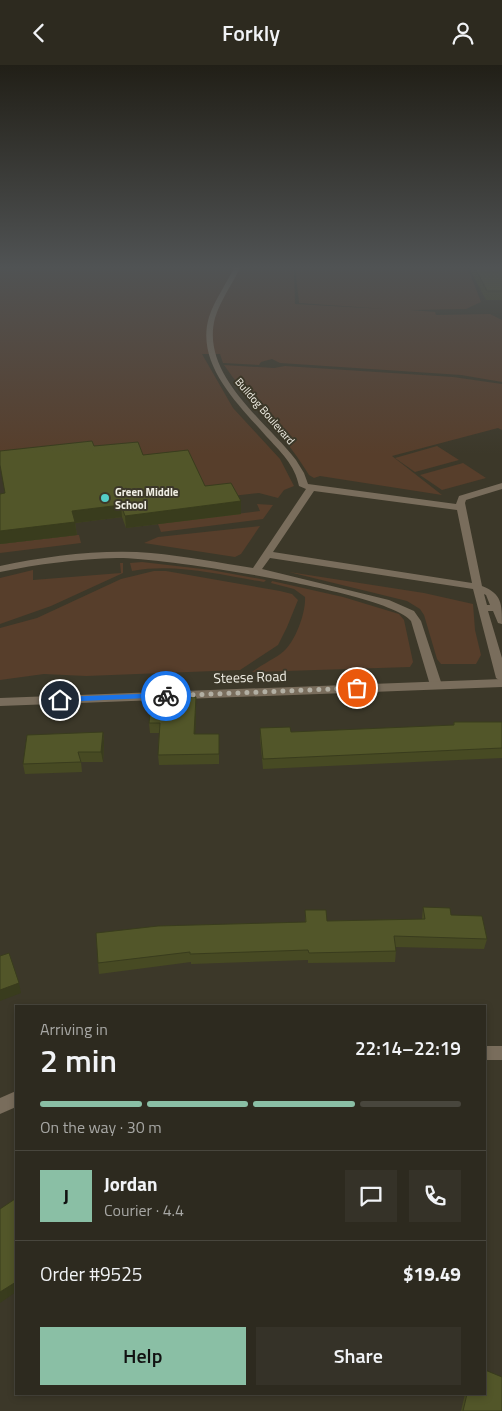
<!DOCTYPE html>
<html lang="en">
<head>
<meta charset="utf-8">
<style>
  body { margin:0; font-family:"Titillium Web",sans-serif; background:#353228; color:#f1f3f6; height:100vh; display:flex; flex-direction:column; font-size:19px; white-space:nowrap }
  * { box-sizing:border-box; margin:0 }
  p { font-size:16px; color:#a7a7a4 }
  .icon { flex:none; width:28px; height:28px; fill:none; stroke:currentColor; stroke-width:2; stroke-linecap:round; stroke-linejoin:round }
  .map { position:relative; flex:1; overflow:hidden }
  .details { position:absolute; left:15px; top:940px; width:471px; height:390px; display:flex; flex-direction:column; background:#2d2a1f; border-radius:0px; box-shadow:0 2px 8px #0003,0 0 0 1px #48463d }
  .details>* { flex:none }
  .pin { position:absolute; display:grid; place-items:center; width:42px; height:42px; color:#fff; margin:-21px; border:2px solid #fff; border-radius:50%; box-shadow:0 1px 5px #0007 }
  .courier { position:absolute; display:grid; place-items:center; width:50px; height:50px; margin:-25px; border:4px solid #1a73e8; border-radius:50%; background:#fff; color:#222; box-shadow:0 1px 6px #0007 }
  .summary em { font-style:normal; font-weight:600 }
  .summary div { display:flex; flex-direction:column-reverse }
  .summary { display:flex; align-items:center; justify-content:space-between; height:85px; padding:0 25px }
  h1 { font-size:32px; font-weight:600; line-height:38px }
  .bar { display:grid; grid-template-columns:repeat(4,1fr); gap:8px 5px; align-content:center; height:60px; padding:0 25px }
  .bar i { height:6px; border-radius:4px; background:#48463d }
  .bar .on { background:#8abfa5 }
  .bar p { grid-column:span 4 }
  .line { display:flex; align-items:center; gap:12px; padding:0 25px; border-top:1px solid #48463d }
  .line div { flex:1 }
  .round { display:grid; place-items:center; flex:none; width:52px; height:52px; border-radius:0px; background:#353228 }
  .primary-button { display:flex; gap:10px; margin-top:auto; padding:10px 25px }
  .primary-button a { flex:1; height:58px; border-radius:0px; background:#8abfa5; color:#111; font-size:20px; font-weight:600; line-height:58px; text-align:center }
  .primary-button a+a { background:#353228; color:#f1f3f6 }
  header { display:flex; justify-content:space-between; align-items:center; height:65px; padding:0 25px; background:#2d2a1f; font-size:22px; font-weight:600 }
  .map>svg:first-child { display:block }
</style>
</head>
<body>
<header><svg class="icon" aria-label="back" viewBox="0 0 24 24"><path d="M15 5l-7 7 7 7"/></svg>Forkly<svg class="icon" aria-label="person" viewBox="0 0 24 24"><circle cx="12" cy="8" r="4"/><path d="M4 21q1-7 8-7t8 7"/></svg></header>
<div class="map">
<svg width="502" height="1346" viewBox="0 0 502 1346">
  <rect width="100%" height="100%" fill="#3c3829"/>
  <g fill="#573e2b">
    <path d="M0 201H294L295 239 386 244 299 238 295 201H467L481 237 466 244 411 245 435 247 436 250 490 249 502 255V317L461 310 280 298 272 294 261 297 259 300 223 298 220 289H202L233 343 280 394 294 421 284 425 278 433 259 428 206 434 0 398Z"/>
    <path d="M224 300 274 303 285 301 453 312 502 319V365L498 363 392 391 442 430 320 411 314 413 309 410C285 370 251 339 224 300Z"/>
    <path d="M437 381 459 395 415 407 395 393Z"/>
    <path d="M463 398 486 413 442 425 420 410Z"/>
    <path d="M257 439 273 440 263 454 161 467 158 459 260 446Z"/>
    <path d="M260 461 241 489 235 492 144 478 158 472Z"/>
    <path d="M77 470H79L81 478 0 488V479Z"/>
    <path d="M142 497 211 505 266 515 264 517C220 510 176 498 132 506L130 498Z"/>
    <path d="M120 498H123V508L51 541 0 559V513L33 505V515L121 508Z"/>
    <path d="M154 506H166L280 526 292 529 298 535 287 562 278 580 240 605 86 611 44 609 0 615V563L37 553 121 514Z"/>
    <path d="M289 507 424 528 473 539 475 565 481 590 476 599H441L437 594 424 550 420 544 407 536Z"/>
    <path d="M272 516 343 532 399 549 404 555 413 597 410 602 252 607C262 599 275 594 284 586 296 575 306 547 305 532L294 524 271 518Z"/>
  </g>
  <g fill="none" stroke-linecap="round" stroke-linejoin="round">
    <path fill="#796d5c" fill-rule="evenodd" d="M235 201H241C233 218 221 234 215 253 200 310 266 356 296 395L304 408 308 419 456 439 459 431 502 418V424L466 435 465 438 482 521C502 529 502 539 502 559L498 558 493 546H488L502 593V617L496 613 473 524 270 493 262 504 389 535 414 546 421 556 442 620 436 624 430 620 411 556C389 527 160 492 117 493 78 494 38 499 0 507V501C47 491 103 484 151 488 185 491 220 498 253 503L306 424 299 421C295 400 280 386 266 371 238 339 195 299 209 252 215 234 227 218 235 201ZM314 426 457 445 472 518 273 487ZM484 529 486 530 490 540H487Z"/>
    <g fill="#796d5c" fill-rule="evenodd">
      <rect x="485" y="981" width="17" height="14"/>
      <path d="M16 1026V1042L0 1049V1033Z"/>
    </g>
    <path fill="#796d5c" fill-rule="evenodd" d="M502 614V622L0 641V633Z"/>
  </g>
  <g fill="#474a23">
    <path d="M468 201H502V235H486Z"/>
    <path d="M94 381 205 421 241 436V449L126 463 122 452 75 458 77 470 0 479V429L5 428Z"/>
    <path d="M196 642 195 669 219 679V699L159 700 158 690 159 668H150L149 658Z"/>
    <path d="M454 657H502V693L263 704 260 673V663L291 667 453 660Z"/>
    <path d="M103 667 104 677 103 697H81L82 707 25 709 23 699Z"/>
    <path d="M423 842 451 850 487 874 484 884 395 882 396 886 395 897 308 898V895L191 899V897L99 909 98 898 305 857V845L327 856 422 854Z"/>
    <path d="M465 1329H485L502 1346H461Z"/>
  </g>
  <g fill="#393c1d">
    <path d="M241 436V449L126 463 125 451Z"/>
    <path d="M121 440 122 452 75 458 77 470 0 479V466L72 446Z"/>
    <path d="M196 632V642L195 679 194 669Z"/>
    <path d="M103 667 104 677 103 697 101 687Z"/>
    <path d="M19 918 21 928 0 936V925Z"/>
    <path d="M16 1217V1227L0 1238V1227Z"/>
  </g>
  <g fill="#525629" stroke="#393c1d">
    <path d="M474 201H502V226H487Z"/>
    <path d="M92 376 94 381 138 377 143 390 188 385 205 421 231 418 241 436 125 451 121 440 72 446 75 457 0 466V429L5 428 0 400V386Z"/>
    <path d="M152 632H196L194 669H219V689L158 690 160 658H149Z"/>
    <path d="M454 657H502V683L263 694 260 663 290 662 291 667 454 660Z"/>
    <path d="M103 667 101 687H78L81 697 23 699 27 670Z"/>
    <path d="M423 842 450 843 451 850 482 851 487 874 394 871 396 886 309 888 308 885 190 889V887L98 898 96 868 158 861 306 857 305 845H326L327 856 425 854Z"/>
    <path d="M9 888 19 918 0 925V891Z"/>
    <path d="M15 1134 16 1137V1217L0 1227V1144Z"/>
    <path d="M485 1305 502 1312V1346H463L467 1329H485Z"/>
  </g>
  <linearGradient id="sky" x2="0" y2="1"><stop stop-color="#211f17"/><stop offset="0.52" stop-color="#505354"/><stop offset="1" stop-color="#505354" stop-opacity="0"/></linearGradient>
  <rect width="502" height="389" fill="url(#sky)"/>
  <path fill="#1a73e8" d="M166 628 170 631 169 632 60 637 56 635 60 632Z"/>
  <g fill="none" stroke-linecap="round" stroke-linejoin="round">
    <path stroke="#b2afa3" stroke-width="5" stroke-dasharray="0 9" d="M166 631 357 623"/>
  </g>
  <circle fill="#54cdc7" stroke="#3c3829" stroke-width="2" cx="105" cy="433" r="5"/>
  <g text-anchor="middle" stroke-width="4" stroke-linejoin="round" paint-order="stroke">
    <g font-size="11" fill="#f1efe5" stroke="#3c3829">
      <text transform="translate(265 346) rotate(49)" y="4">Bulldog Boulevard</text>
    </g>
    <g font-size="11" font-weight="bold" fill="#f1efe5" stroke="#3c3829" text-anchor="start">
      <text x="115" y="431">Green Middle<tspan x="115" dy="13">School</tspan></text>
    </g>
    <g font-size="14" fill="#f1efe5" stroke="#3c3829">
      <text transform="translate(250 612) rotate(-2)" y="5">Steese Road</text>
    </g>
  </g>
</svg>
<div class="pin" style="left:357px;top:623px;background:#ea580c"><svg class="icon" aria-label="bag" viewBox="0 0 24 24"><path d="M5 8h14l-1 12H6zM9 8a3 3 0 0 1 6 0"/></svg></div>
<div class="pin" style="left:60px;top:635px;background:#1f2937"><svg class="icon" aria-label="home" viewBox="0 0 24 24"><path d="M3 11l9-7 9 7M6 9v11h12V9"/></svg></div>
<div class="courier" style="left:166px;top:631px"><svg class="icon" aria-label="bike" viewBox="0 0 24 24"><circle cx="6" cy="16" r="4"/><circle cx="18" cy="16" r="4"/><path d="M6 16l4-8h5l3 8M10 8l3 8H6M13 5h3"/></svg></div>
<section class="details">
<div class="summary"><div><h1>2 min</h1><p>Arriving in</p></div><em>22:14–22:19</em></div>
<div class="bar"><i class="on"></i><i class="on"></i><i class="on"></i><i></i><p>On the way · 30 m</p></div>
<div class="line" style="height:90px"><b class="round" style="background:#8abfa5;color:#111">J</b><div><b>Jordan</b><p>Courier · 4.4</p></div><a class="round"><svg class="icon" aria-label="chat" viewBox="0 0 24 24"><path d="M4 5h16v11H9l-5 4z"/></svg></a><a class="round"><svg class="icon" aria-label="phone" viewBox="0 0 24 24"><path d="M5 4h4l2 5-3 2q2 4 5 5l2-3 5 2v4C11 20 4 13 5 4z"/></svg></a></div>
<div class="line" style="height:65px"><div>Order #9525</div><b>$19.49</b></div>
<div class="primary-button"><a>Help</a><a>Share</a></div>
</section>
</div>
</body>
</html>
